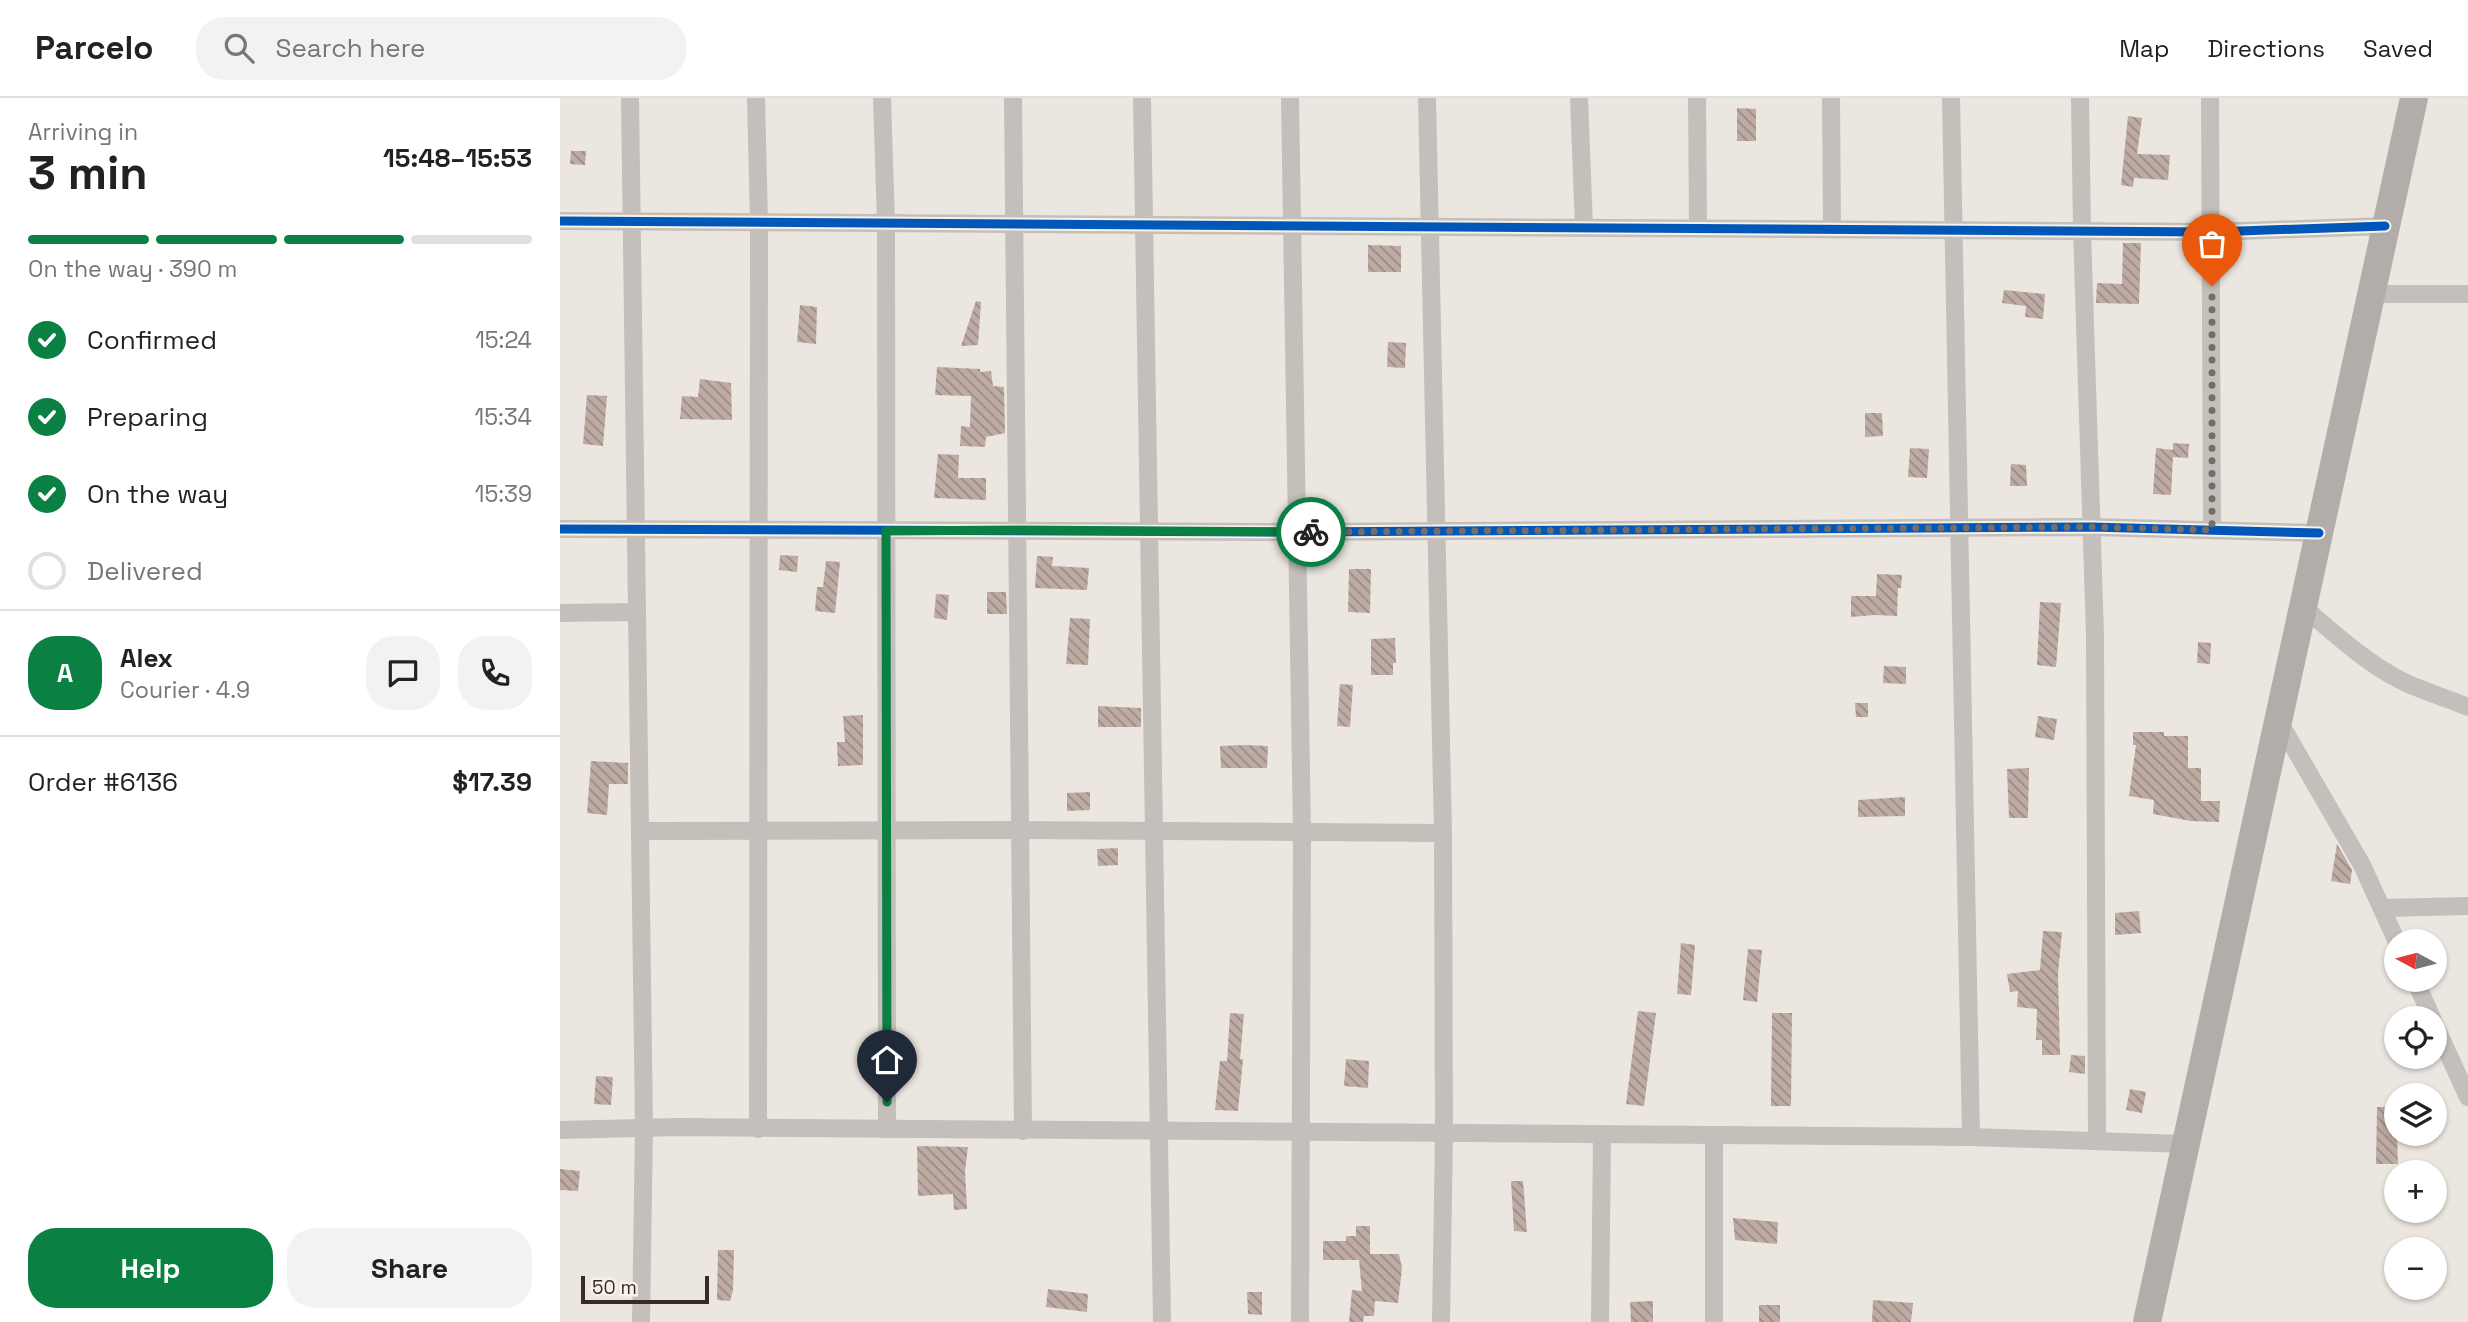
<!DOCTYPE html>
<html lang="en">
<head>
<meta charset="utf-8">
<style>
  body { margin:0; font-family:"Space Grotesk",sans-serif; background:#f2f2f2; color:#222; height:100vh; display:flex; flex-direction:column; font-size:26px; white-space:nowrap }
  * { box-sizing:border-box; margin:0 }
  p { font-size:23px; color:#767676 }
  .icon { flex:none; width:38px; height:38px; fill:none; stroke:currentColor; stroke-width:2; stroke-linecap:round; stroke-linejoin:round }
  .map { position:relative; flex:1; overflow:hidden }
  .details { display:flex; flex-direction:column; background:#fff; width:560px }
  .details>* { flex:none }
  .needle { width:46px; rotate:277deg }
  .controls { position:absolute; left:1824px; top:831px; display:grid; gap:14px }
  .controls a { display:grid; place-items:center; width:63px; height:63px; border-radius:50%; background:#fff; box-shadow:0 2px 5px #0004; font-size:35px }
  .scale { position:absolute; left:21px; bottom:18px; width:128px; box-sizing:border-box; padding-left:7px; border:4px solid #352c28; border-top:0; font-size:19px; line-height:24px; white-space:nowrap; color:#352c28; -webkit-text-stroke:5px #f8f1e8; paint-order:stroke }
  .pin { position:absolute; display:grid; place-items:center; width:60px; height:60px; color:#fff; margin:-72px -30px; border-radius:50% 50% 50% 0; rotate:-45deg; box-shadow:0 0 7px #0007 }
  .pin .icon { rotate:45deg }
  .courier { position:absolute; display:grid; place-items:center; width:70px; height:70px; margin:-35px; border:5px solid #0b8043; border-radius:50%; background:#fff; color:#222; box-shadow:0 2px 9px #0007 }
  .head em { font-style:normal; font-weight:700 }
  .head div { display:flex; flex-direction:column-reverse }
  .head { display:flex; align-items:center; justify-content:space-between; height:119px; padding:0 28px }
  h1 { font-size:46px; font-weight:700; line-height:52px }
  .bar { display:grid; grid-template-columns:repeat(4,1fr); gap:10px 7px; align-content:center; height:84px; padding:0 28px }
  .bar i { height:9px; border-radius:5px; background:#e0e0e0 }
  .bar .active { background:#0b8043 }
  .bar p { grid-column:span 4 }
  .line { display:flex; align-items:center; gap:18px; padding:0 28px; border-top:2px solid #e0e0e0 }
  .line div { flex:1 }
  .round { display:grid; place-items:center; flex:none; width:74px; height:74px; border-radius:28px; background:#f2f2f2 }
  ol { padding:0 28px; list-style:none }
  li { display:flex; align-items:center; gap:21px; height:77px }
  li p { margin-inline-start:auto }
  li .icon { padding:7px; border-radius:50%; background:#0b8043; color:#fff; stroke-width:4 }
  li:last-child { color:#767676 }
  li i { width:38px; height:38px; border:4px solid #e0e0e0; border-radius:50% }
  .button { display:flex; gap:14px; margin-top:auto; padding:14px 28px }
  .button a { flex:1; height:80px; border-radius:28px; background:#0b8043; color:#fff; font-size:28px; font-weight:700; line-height:80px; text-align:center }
  .button a+a { background:#f2f2f2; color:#222 }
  header { display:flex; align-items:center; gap:42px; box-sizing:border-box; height:98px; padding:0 35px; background:#fff; border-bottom:2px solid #e0e0e0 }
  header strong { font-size:33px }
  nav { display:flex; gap:38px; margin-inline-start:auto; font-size:24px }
  .search { width:490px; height:63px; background:#f2f2f2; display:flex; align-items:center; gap:18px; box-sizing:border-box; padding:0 24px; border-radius:28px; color:#767676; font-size:26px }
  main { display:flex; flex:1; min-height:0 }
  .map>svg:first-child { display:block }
</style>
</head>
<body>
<header>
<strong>Parcelo</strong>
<div class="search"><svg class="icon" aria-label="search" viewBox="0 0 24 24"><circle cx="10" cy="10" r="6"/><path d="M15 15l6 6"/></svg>Search here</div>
<nav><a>Map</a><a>Directions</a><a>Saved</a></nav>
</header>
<main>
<section class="details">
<div class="head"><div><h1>3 min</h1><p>Arriving in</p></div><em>15:48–15:53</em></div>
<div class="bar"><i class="active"></i><i class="active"></i><i class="active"></i><i></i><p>On the way · 390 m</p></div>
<ol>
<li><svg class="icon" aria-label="check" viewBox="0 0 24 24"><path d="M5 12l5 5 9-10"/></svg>Confirmed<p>15:24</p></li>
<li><svg class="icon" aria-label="check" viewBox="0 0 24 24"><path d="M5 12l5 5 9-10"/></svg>Preparing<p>15:34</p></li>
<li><svg class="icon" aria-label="check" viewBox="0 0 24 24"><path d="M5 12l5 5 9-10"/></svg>On the way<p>15:39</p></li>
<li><i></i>Delivered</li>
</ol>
<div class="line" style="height:126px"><b class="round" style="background:#0b8043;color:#fff">A</b><div><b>Alex</b><p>Courier · 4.9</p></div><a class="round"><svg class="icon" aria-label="chat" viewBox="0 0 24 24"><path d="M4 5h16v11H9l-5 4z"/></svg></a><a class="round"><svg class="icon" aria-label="phone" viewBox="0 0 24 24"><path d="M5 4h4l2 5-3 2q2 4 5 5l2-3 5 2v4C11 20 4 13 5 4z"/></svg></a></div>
<div class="line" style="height:91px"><div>Order #6136</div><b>$17.39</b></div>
<div class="button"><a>Help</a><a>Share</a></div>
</section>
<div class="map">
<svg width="1908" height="1224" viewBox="0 0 1908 1224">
  <defs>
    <pattern id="building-back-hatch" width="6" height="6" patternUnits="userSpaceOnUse" patternTransform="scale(1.75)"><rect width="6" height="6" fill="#beaba3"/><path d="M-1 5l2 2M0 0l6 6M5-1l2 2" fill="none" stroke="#9b8b85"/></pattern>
  </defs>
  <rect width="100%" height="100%" fill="#ece6e0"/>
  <g fill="url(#building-back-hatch)">
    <path d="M1177 10 1196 11V43H1177Z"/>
    <path d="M1568 18 1582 20 1577 56 1610 57 1608 82 1574 80 1573 89 1561 87Z"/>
    <path d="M11 53H26L25 67 10 66Z"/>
    <path d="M1563 145H1581L1579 206 1536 205 1537 185 1562 186Z"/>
    <path d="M808 147 841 148V174H808Z"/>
    <path d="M1444 192 1485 196 1483 221 1465 219 1466 208 1442 205Z"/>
    <path d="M416 203 421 204 418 247 401 248Z"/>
    <path d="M240 207 257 209 256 246 237 244Z"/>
    <path d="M828 244 846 245 845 270 827 269Z"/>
    <path d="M377 269 420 271V274L431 273 433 288 444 289 445 335 426 339 425 349 400 348 401 328 410 329 411 298 375 297Z"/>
    <path d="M140 281 171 285 172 322 120 321 122 298 138 299Z"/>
    <path d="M27 297 47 298 43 348 23 346Z"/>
    <path d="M1305 315H1322L1323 338 1305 339Z"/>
    <path d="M1613 345 1629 346 1628 360 1613 359 1611 397 1593 396 1596 350 1613 352Z"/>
    <path d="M1350 350 1369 351 1367 380 1348 379Z"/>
    <path d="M378 356 399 357 398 380H426V402L374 400Z"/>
    <path d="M1451 366 1466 367 1467 388H1450Z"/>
    <path d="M220 457 238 458 237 474 219 472Z"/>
    <path d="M477 458 493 459 492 468 529 470 527 492 475 490Z"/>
    <path d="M266 463 280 464 275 515 255 513 257 489H263Z"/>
    <path d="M789 471H811L810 515 788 514Z"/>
    <path d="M1317 476 1342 477 1341 490H1338L1337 518 1314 517 1291 519V498H1316Z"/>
    <path d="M427 494H446L447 516H427Z"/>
    <path d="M376 496 389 497 387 522 374 520Z"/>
    <path d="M1480 504 1501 505 1496 569 1477 567Z"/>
    <path d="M510 520 530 521 528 567 506 566Z"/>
    <path d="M835 540 836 565H833V577H811V541Z"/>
    <path d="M1638 544 1651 545 1650 566 1637 565Z"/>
    <path d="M1324 568 1346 569V586L1323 585Z"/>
    <path d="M780 586 793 587 790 629 777 628Z"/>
    <path d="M1295 605H1308V619H1296Z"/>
    <path d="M538 608 581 610V629H538Z"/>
    <path d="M303 617V667L278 668 277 644H285L283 618Z"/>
    <path d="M1478 618 1497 621 1494 642 1475 639Z"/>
    <path d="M1573 634H1604V638H1628V670H1641V703H1660L1659 724 1631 723 1593 716 1594 702 1569 698 1576 647H1573Z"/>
    <path d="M685 647 708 648 707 670H661L660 648Z"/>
    <path d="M31 663 68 665V686H49L47 717 27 715Z"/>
    <path d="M1469 670 1468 720H1449L1447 671Z"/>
    <path d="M530 694V712L507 713V695Z"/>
    <path d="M1345 699V718L1298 719V702Z"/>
    <path d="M1777 746 1792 772 1790 786 1771 783Z"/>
    <path d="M558 750V767L538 768 537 751Z"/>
    <path d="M1579 813 1581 835 1555 837V815Z"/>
    <path d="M1483 833 1502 834 1498 876 1500 957H1482V942H1476L1477 911 1457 909 1458 893 1450 894 1447 876 1480 872Z"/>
    <path d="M1121 845 1135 847 1131 897 1117 896Z"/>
    <path d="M1188 851 1202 852 1197 904 1183 902Z"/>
    <path d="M1078 913 1096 915 1084 1008 1066 1006Z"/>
    <path d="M670 915 684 916 680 961H683L678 1013 655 1012 660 963H667Z"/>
    <path d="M1212 915H1232L1231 1008H1211Z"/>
    <path d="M1511 957 1525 958V976L1509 974Z"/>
    <path d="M786 961 809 963 808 990 784 988Z"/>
    <path d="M36 978 53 979 51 1007 34 1006Z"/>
    <path d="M1570 991 1586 994 1582 1015 1566 1012Z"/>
    <path d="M1817 1009H1836L1838 1066H1816Z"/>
    <path d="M357 1048 408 1049 405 1073 407 1111 394 1112 393 1096 358 1098Z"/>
    <path d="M0 1071 20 1073 18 1093 0 1092Z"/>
    <path d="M951 1083H963L967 1134 954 1133Z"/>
    <path d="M1173 1120 1218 1124 1217 1146 1175 1142Z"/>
    <path d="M796 1128H810V1156H839L842 1170 838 1205 815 1203 814 1218H804L803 1224H789L792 1192 802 1193 799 1162H763V1143H786V1138H796Z"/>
    <path d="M158 1152H174L173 1192 170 1203 157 1202Z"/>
    <path d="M488 1191 528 1196 527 1214 486 1209Z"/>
    <path d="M687 1194H702V1217L688 1216Z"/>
    <path d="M1313 1202 1353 1205 1351 1224H1312Z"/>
    <path d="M1093 1203V1224H1071L1070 1204Z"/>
    <rect x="1199" y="1207" width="21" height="17"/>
  </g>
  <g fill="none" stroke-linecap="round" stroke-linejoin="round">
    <g stroke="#c4bfba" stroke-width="18">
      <path d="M70 0 84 1029 81 1224"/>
      <path d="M196 0 199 124 198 1031"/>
      <path d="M322 0 326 125 327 1031"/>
      <path d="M453 0 463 1033"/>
      <path d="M582 0 602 1224"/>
      <path d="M730 0 742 736 740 1224"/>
      <path d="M867 0 883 735 884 1036 881 1224"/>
      <path d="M1019 0 1024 129"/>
      <path d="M1137 0 1138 130"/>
      <path d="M1271 0 1272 130"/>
      <path d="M1391 0 1411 1039"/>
      <path d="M1520 0 1522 132 1535 537 1537 1042"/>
      <path d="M1650 0 1652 432"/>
      <path d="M0 123 1652 134 1825 128"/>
      <path d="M1809 196H1908"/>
      <path d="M0 431 737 434 1531 429 1759 435"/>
      <path d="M1743 509C1774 535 1806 565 1842 583 1863 593 1886 600 1908 609"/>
      <path d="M0 515 76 514"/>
      <path d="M1718 622 1802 767 1837 844"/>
      <path d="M80 733 460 732 883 735"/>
      <path d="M1822 810 1908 808"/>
      <path d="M1855 882 1872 920"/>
      <path d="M1874 925 1908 999"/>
      <path d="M0 1032 118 1029 1411 1039 1625 1046"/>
      <path d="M1040 1224 1042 1037"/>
      <path d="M1154 1224V1037"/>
    </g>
    <path stroke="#b3ada9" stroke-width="28" d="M1587 1224 1854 0"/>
    <g stroke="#f8f1e8" stroke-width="13">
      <g id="cycleway">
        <path d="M0 123 1652 134 1825 128"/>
        <path d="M0 431 737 434 1531 429 1759 435"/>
      </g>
    </g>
    <use href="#cycleway" stroke="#0057b8" stroke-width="9"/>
  </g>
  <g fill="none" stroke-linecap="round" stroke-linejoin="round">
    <path stroke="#756d68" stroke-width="7" stroke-dasharray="0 12.6" d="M751 434 1531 429 1652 432V188"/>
    <path stroke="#0b8043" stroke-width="9" d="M327 1004 326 433 457 432 751 434"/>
  </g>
</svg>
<div class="controls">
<a><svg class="needle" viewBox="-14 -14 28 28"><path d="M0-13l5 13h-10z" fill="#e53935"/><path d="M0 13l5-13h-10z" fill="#767676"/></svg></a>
<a><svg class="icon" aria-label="locate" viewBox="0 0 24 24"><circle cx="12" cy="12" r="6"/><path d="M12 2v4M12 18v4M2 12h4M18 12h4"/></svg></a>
<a><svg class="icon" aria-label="layers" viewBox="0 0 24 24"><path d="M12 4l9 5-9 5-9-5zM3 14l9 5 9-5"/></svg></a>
<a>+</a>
<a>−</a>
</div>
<div class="scale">50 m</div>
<div class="pin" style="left:1652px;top:188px;background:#ea580c"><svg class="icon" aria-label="bag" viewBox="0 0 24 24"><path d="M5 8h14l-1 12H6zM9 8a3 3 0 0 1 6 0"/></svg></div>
<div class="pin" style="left:327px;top:1004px;background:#1f2937"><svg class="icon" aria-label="home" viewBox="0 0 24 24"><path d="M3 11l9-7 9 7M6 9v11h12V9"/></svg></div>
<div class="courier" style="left:751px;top:434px"><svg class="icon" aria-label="bike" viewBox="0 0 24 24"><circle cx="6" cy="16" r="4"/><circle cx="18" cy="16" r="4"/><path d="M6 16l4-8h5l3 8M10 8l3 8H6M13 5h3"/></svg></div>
</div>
</main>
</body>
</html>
